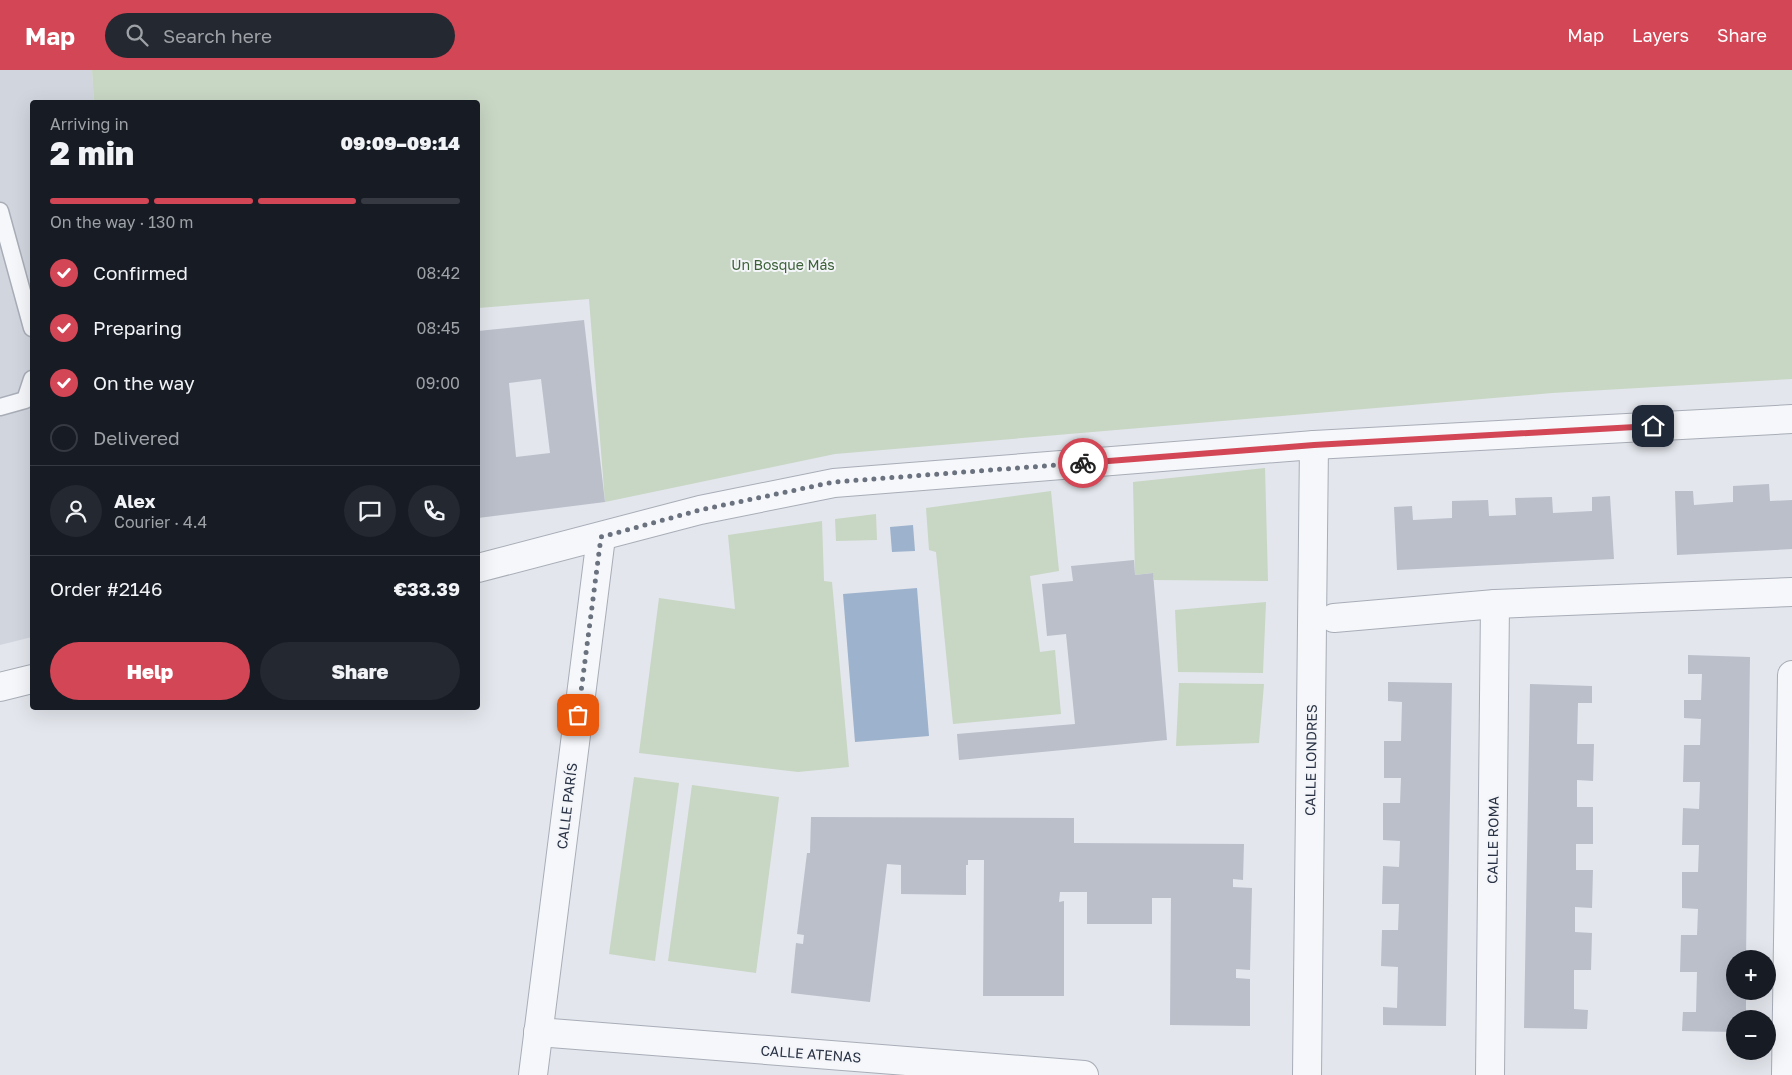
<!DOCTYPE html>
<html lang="en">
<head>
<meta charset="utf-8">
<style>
  body { margin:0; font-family:"Golos Text",sans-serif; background:#242831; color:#f1f3f6; height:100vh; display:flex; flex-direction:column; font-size:19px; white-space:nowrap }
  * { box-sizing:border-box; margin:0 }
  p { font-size:16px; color:#9ea1a6 }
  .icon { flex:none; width:28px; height:28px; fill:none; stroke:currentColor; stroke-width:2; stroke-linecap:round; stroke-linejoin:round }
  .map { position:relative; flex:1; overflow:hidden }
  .sheet { position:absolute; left:30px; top:30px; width:450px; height:610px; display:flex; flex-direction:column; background:#171b24; border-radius:5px; box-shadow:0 5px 20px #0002 }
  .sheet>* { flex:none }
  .fabs { position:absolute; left:1726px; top:880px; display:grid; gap:10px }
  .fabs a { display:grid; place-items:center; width:50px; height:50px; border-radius:50%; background:#171b24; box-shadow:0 5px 20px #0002; font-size:25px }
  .pin { position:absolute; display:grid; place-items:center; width:42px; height:42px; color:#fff; margin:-21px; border-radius:10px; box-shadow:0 2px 8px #0006 }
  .courier { position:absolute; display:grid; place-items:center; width:50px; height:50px; margin:-25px; border:4px solid #d34655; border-radius:50%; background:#fff; color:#222; box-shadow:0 1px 6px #0007 }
  .headline em { font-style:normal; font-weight:800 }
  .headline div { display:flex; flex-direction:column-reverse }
  .headline { display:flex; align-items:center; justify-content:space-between; height:85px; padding:0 20px }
  h1 { font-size:32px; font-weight:800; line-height:38px }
  .bar { display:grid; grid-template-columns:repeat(4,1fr); gap:8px 5px; align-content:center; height:60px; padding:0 20px }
  .bar i { height:6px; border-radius:4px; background:#363941 }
  .bar .active { background:#d34655 }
  .bar p { grid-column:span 4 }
  .line { display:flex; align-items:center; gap:12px; padding:0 20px; border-top:1px solid #363941 }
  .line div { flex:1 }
  .round { display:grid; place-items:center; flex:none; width:52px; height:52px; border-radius:26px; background:#242831 }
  ol { padding:0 20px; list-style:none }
  li { display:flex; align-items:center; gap:15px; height:55px }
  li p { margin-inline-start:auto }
  li .icon { padding:5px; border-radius:50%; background:#d34655; color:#fff; stroke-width:4 }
  li:last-child { color:#9ea1a6 }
  li i { width:28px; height:28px; border:2px solid #363941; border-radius:50% }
  .cta { display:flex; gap:10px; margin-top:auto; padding:10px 20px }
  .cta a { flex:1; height:58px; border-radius:30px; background:#d34655; color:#fff; font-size:20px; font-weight:800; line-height:58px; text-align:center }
  .cta a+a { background:#242831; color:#f1f3f6 }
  header { display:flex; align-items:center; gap:30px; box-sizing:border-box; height:70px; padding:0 25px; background:#d34655; color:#fff }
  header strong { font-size:24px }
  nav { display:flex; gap:28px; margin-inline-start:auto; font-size:18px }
  .search { width:350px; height:45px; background:#242831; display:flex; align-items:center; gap:12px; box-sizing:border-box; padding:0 18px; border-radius:28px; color:#9ea1a6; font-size:19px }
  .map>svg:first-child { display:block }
</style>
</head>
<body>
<header>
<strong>Map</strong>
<div class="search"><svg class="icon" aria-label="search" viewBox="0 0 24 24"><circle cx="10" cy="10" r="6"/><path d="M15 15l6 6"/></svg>Search here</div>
<nav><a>Map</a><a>Layers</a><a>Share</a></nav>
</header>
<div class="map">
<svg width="1792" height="1005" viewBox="0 0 1792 1005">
  <rect width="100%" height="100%" fill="#e3e6ec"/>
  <path fill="#d1d5de" d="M0 0H92L94 32H32V567L0 575Z"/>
  <g fill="#c8d6c4">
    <path d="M92 0H1792V309L1552 323 835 384 605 432 589 229 478 238V32H94Z"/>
    <path d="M1265 398 1268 511 1154 510 1152 503 1135 505 1133 412Z"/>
    <path d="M1051 421 1059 501 1030 506 1040 582 1055 580 1061 644 953 654 936 482 929 480 926 438Z"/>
    <path d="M876 444 877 470 836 471 835 449Z"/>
    <path d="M822 451 824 511 832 512 849 697 798 702 639 683 659 528 735 539 728 465Z"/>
    <path d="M1266 532 1263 603 1178 602 1175 540Z"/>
    <path d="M1179 613 1264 614 1259 673 1176 676Z"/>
    <path d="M634 707 679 713 655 891 609 884Z"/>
    <path d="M692 715 779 727 756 903 668 891Z"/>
  </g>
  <g fill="#9db2cc">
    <path d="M913 455 915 481 892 482 890 457Z"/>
    <path d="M917 518 929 666 855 672 843 524Z"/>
  </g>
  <g fill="#babfca" fill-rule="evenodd">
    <path d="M584 250 605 432 478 448V261ZM541 309 550 383 516 387 509 313Z"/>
    <path d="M1769 414 1770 431 1792 430V479L1677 485 1675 421H1693L1694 435 1733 432V416Z"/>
    <path d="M1610 426 1614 489 1397 500 1394 437 1412 436 1413 450 1452 448V431L1488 430 1489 446 1516 445 1515 428 1552 427 1553 443 1592 441V427Z"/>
    <path d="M1134 490 1135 505 1153 503 1167 670 959 690 957 664 1075 654 1066 564 1047 566 1042 514 1073 511 1071 496Z"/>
    <path d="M1688 585 1750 587 1746 889H1735V921H1746V949H1735V962L1682 961 1683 942H1696L1697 902H1680L1681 865H1697L1698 839 1682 838V802H1698L1699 775H1682L1683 738 1699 739 1700 712H1683L1684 675H1700L1701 649 1684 648V630H1701L1702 604H1688Z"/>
    <path d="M1388 612 1452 613 1446 956 1383 955V937L1397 938 1398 897 1381 896 1382 860H1398L1399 834H1382L1383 796 1399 797 1400 771 1383 770V733H1400L1401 708H1384V671H1401L1402 632 1388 631Z"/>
    <path d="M1530 614 1592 616V633H1578L1577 674H1594L1593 711 1577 710V737H1593V774H1576V800H1593L1592 838 1575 837V862L1592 863 1591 900H1574V939L1588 940 1587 959 1524 958Z"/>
    <path d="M811 747 1074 748V773L1244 774 1243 810 1233 809V817L1252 818 1250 900 1236 899V908L1250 909V956L1170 955 1171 828H1152V854H1087V822H1060L1059 832 1064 831V926H983L984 790H968V795H966V825L901 824V795L887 794 870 932 791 923 796 873 803 874 804 865 797 864 807 783H810Z"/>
  </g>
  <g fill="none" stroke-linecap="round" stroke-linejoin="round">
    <g stroke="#a8adb7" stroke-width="19">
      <g id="lane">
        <path d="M0 141 32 258"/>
        <path d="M0 337 25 330 32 309"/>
      </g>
    </g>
    <g stroke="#a8adb7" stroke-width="30">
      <g id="street">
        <path d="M478 498 700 440 834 413 1314 375 1792 349"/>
        <path d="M1334 548 1495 534 1792 522"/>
        <path d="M0 617 32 609"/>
        <path d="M538 962 1084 1005"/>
        <path d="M533 1005 601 467"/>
        <path d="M1307 1005 1314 375"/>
        <path d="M1490 1005 1495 534"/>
        <path d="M1786 1005 1792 605"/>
      </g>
    </g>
    <use href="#lane" stroke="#f6f7fa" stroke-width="16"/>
    <use href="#street" stroke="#f6f7fa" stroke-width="28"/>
  </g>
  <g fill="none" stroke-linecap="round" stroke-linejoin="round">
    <path stroke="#6b727f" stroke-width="5" stroke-dasharray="0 9" d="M578 645 601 467 700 440 834 412 1083 393"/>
    <path stroke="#d34655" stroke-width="6" d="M1083 393 1314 375 1653 356"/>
  </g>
  <g text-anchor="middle" stroke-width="4" stroke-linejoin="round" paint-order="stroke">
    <g font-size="14" fill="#3d6137" stroke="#f3f5f9">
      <text x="783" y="200">Un Bosque Más</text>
    </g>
    <g font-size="14" fill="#2a3345" stroke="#f3f5f9">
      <text transform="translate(1311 690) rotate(-89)" y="5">CALLE LONDRES</text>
      <text transform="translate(567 736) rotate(-83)" y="5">CALLE PARÍS</text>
      <text transform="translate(1493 770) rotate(-89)" y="5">CALLE ROMA</text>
      <text transform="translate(811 984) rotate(4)" y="5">CALLE ATENAS</text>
    </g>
  </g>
</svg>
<div class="fabs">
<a>+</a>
<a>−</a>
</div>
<div class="pin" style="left:578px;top:645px;background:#ea580c"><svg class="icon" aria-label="bag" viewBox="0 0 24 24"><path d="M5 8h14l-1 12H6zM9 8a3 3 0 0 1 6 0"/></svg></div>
<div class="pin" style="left:1653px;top:356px;background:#1f2937"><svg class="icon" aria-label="home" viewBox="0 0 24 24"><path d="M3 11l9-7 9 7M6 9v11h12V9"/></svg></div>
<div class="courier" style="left:1083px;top:393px"><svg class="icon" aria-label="bike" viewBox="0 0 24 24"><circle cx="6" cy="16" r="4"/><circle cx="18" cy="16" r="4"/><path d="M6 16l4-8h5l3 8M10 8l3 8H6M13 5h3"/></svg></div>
<section class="sheet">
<div class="headline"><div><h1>2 min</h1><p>Arriving in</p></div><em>09:09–09:14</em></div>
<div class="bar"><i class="active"></i><i class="active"></i><i class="active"></i><i></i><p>On the way · 130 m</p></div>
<ol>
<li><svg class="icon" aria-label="check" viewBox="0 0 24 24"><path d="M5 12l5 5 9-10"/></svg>Confirmed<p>08:42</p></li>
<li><svg class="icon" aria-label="check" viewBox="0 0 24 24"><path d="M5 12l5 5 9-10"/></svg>Preparing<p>08:45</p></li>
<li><svg class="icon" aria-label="check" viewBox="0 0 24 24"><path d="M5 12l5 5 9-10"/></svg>On the way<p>09:00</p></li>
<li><i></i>Delivered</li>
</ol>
<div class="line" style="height:90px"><a class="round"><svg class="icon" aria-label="person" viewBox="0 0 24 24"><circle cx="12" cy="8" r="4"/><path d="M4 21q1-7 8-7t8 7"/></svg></a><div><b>Alex</b><p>Courier · 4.4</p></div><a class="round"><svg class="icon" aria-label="chat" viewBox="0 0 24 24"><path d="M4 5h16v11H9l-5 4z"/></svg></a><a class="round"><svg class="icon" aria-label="phone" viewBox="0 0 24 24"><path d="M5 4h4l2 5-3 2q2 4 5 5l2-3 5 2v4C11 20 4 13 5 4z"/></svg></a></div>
<div class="line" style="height:65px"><div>Order #2146</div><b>€33.39</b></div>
<div class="cta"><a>Help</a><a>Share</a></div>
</section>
</div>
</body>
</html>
